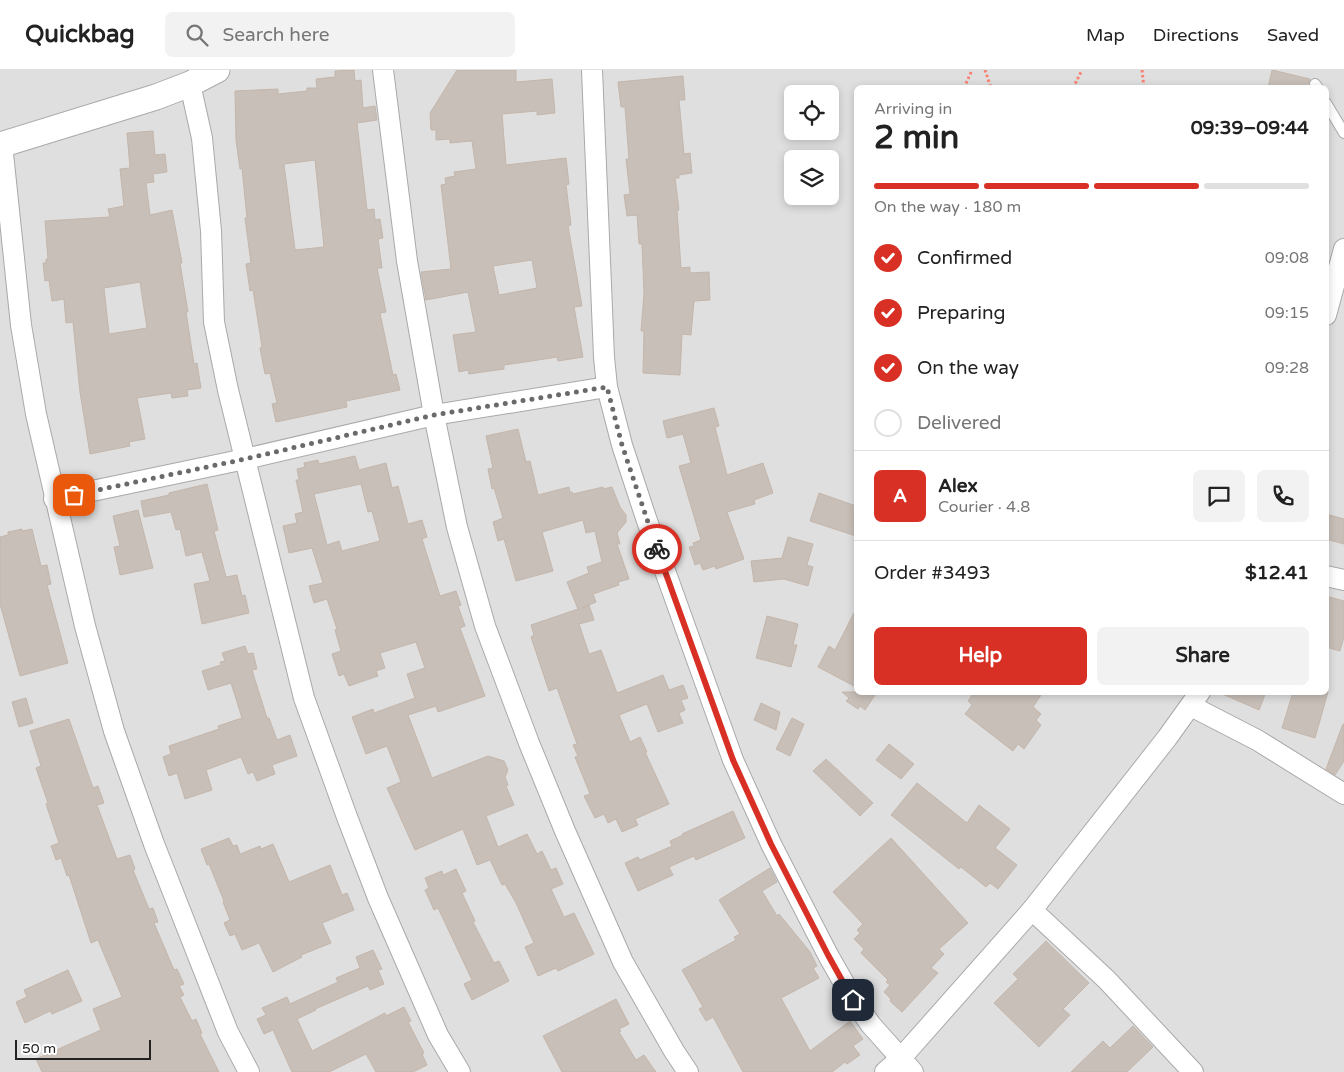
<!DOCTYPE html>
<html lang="en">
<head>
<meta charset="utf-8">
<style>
  body { margin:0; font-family:"Varela Round",sans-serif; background:#f2f2f2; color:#222; height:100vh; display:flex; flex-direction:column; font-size:19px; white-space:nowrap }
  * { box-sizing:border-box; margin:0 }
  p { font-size:16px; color:#767676 }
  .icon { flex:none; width:28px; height:28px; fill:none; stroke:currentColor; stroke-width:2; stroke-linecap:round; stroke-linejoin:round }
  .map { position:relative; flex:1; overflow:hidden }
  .side { position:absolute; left:854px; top:15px; width:475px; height:610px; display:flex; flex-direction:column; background:#fff; border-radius:8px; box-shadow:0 2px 8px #0003 }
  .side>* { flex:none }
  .tools { position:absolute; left:784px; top:15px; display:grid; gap:10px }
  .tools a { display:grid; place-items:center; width:55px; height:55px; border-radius:8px; background:#fff; box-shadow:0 2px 8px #0003; font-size:25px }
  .scale { position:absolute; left:15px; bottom:12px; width:136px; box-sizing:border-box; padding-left:5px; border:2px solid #222; border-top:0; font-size:14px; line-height:18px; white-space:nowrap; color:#222; -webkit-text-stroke:4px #fff; paint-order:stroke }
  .pin { position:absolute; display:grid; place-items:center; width:42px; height:42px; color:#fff; margin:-21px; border-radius:10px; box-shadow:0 2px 8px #0006 }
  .courier { position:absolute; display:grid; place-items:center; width:50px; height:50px; margin:-25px; border:4px solid #d93025; border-radius:50%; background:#fff; color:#222; box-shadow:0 1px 6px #0007 }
  .headline em { font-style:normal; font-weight:700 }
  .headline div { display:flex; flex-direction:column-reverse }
  .headline { display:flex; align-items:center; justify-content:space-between; height:85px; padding:0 20px }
  h1 { font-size:32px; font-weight:700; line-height:38px }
  .bar { display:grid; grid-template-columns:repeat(4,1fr); gap:8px 5px; align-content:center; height:60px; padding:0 20px }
  .bar i { height:6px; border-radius:4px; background:#e0e0e0 }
  .bar .on { background:#d93025 }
  .bar p { grid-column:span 4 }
  .line { display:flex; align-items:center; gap:12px; padding:0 20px; border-top:1px solid #e0e0e0 }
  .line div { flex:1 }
  .round { display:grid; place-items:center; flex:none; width:52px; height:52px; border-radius:8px; background:#f2f2f2 }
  ol { padding:0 20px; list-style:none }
  li { display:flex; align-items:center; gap:15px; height:55px }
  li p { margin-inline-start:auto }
  li .icon { padding:5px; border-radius:50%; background:#d93025; color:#fff; stroke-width:4 }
  li:last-child { color:#767676 }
  li i { width:28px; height:28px; border:2px solid #e0e0e0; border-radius:50% }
  .primary-button { display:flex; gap:10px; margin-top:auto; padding:10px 20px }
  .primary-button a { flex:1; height:58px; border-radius:8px; background:#d93025; color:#fff; font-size:20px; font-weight:700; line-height:58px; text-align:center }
  .primary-button a+a { background:#f2f2f2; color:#222 }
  header { display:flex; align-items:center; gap:30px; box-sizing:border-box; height:70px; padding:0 25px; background:#fff; border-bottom:1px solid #e0e0e0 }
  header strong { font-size:24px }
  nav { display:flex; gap:28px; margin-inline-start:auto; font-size:18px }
  .search { width:350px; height:45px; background:#f2f2f2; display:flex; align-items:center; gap:12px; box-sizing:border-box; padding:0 18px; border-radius:8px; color:#767676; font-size:19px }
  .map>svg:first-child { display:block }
</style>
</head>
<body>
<header>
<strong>Quickbag</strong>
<div class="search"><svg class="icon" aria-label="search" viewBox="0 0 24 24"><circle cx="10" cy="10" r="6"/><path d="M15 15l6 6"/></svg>Search here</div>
<nav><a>Map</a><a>Directions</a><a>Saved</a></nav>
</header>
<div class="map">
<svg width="1344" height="1002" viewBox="0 0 1344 1002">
  <rect width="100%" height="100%" fill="#f2efe9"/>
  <path fill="#e0dfdf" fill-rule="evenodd" d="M0 0H1344V1002H0ZM856 18H1326V622H856ZM792 24H830V61H792ZM792 89H830V126H792Z"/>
  <g fill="#c7bfb8" stroke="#c4b6ab" fill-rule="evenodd">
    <path d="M354 0 355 11 361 10 363 38 375 36 377 50 357 53 367 140 374 139 375 150 380 149 383 168 378 169 382 198H377L386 242 380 243 393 305 396 304 400 320 346 331 347 337 276 352 272 334 277 333 270 303 265 304 260 278 262 277 253 220 250 221 246 194 251 193 245 148H247L242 98 240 99 236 70 235 21 278 19V24L307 21V18H317L316 9 335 7V1ZM315 90 324 177 295 180 284 94Z"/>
    <path d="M457 0H516V12L552 9 555 43 537 45V41L502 44 506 95 566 88 569 114 566 115 571 155 568 156 582 236 574 237 583 287 558 291 557 287 532 291 504 295V299L469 304 468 300 459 302 453 265 476 262 468 222 426 230 421 202 451 199 441 115 446 114 445 108 455 106 454 102 476 99 472 71 450 73V69L436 70V60H431L430 43ZM532 190 537 218 499 225 493 196Z"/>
    <path d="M1272 0 1310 9 1308 14 1309 18H1268Z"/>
    <path d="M683 6 685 30H679L684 84 690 83 692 103 679 105V108H675L679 140H677L681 198 690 197V203L709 202 710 230 694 231 691 265 682 264 680 305 643 303 644 261H641L644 224 642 174H639L637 145 627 146 624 125 630 124 626 89H629L625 37H621L618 12Z"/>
    <path d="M153 61 155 85 165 84 167 102 153 104 154 112 146 113 150 145 172 140 182 193H180L188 242H186L194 294 197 293 201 318 187 320 188 326 172 328 171 323 137 328 145 369 129 372 130 376 90 384 80 322 73 252 66 253 64 229 52 231 49 210 45 211 43 193H46V189H48L45 151 110 147 108 139 124 136 120 99 130 98 127 63ZM140 212 147 258 109 264 104 218Z"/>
    <path d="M714 338 719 356 715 357 727 405 763 393 773 423 754 430 755 434 727 442 744 489 716 499 715 496 703 500 700 493 695 495 689 477 694 476 693 473 701 470 679 396 691 393 683 364 667 368 663 351Z"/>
    <path d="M518 359 526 392 530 391 538 425 569 417 570 422H572L573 424 603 417V419L612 417 620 437 626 445V452L617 463 620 474H617L629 509 618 512 619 515 593 524 596 532 582 538 589 535 594 550 579 554 589 584 601 580 617 623 663 605 669 620 683 615 688 628 681 630 685 640 679 643 683 653 658 662 647 634 619 645 630 672 640 667 647 682H645L669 734 635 749 638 755 622 762 616 749 608 753 604 744 595 748 584 726 590 724 575 687 578 686 573 675 577 674 557 618 549 621 531 567 534 565 531 555 578 539 567 512 589 503 587 497 602 492 595 461 586 463 583 450 542 462 553 501 516 511 504 469 498 471 493 452 503 448 494 418 492 419 488 399 493 398 486 366Z"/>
    <path d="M355 386 359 400 386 393 392 418 398 416 408 454 422 450 427 467 422 469 440 526 456 521 461 535 458 536 465 556 460 558 485 626 438 642 436 636 408 645 432 708 488 686 504 691 508 700 505 707 508 715 506 716 514 735 486 746 498 777 527 764 537 784 542 781 551 800 556 798 563 814 551 819 564 847 574 843 594 884 558 901 556 898 538 906 525 877 534 873 516 833 505 814 502 815 490 790 477 795 463 759 415 780 387 718 401 712 387 676 366 684 352 647 373 639 374 643 415 628 407 604 425 598 416 572 380 583 385 598 376 601 378 606 349 616 344 604 339 606 332 584 341 581 335 560 337 559 327 529 314 533 309 516 323 513 312 478 289 483 283 456 297 453 295 444 303 442 296 410H299L297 399 305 397 304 393 318 390 319 394ZM361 414 368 442 372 441 380 471 342 481 339 471 327 475 314 424Z"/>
    <path d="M207 414 218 460 214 461 226 507 237 505 242 526 245 525 249 543 202 554 194 514 210 511 202 482 186 486 180 459 176 460 171 442 144 447 141 431 169 425V423Z"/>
    <path d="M819 423 856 436V466L810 451Z"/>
    <path d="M138 440 153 498 120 505 114 477 120 476 113 446Z"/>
    <path d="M1326 444 1344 449V474L1326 469Z"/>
    <path d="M22 459V461L32 459 41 496 47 495 51 514 47 515 68 593 20 606 0 534V467L8 465V462Z"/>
    <path d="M788 467 813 474 807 495 813 497 808 516 784 509 754 512 751 491 782 488Z"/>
    <path d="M1326 526 1344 531V567L1340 581 1326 577Z"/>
    <path d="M856 539V617L818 597 829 576 835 580Z"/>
    <path d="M767 546 798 554 793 575H797L791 597 756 588Z"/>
    <path d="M245 576 248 584 253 583 257 599 252 600 267 648H269L277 670 290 665 297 686 272 695 275 704 257 711 253 702 248 704 241 687 206 700 212 720 185 729 177 703 169 706 163 687 171 684 169 676 219 659 218 656 242 648 231 613 208 620 202 601 221 595 220 592 225 591 222 583Z"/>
    <path d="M842 622H877L865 640 860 636 858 639 846 631 849 628Z"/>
    <path d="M974 622H1043L1033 637 1041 644 1036 650 1041 655 1024 679 1018 674 1013 681 965 644 972 635 968 631Z"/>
    <path d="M1218 622H1266L1259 640Z"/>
    <path d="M1293 622H1328L1315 668 1282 658Z"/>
    <path d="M26 628 33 653 19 657 12 632Z"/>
    <path d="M761 633 780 642 776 660 754 650Z"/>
    <path d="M792 648 804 654 790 686 776 679Z"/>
    <path d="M69 649 93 718 98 716 104 733 97 735 117 789 130 785 135 799 133 800 149 839 153 838 158 852 154 853 174 900 177 899 184 914 179 916 184 925 180 927 192 951 196 949 202 963 200 964 219 1002H42L36 989 101 960 93 939 122 927 98 870 91 873 69 805 67 806 61 788 56 790 51 776 59 773 46 734 48 733 36 698 41 696 30 661Z"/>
    <path d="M1343 654H1344V691L1335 705 1326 699Z"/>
    <path d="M889 674 914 694 901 709 876 690Z"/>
    <path d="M826 689 873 733 860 746 813 701Z"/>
    <path d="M917 713 967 753 979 735 1010 759 995 778 1017 795 998 819 990 813 986 817 961 797 959 799 891 745Z"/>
    <path d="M733 741 745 768 696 790 694 786 669 797 673 805 638 821 625 793 638 787 640 790 672 776 670 771 683 765 682 764Z"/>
    <path d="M229 768 233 776 237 775 240 784 260 776 261 779 273 774 289 812 330 795 342 825 347 823 354 840 322 853 331 873 301 885 302 887 273 902 259 873 242 880 235 864 230 866 224 853 230 850 223 832 224 831 209 794 207 795 201 779Z"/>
    <path d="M891 768 968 853 939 879 944 884 931 898 938 903 902 942 890 931 891 929 884 922 890 915 886 912 888 910 861 883 864 879 854 869 860 863 857 860 863 854 833 822Z"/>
    <path d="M770 798 777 812 762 821 777 846 779 844 810 882 817 896 813 898 819 908 781 928 810 981 850 951 863 969 853 976 860 985 847 994 845 992 832 1002H743L713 947 706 951 699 939 703 937 682 900 736 870 734 867 740 864 719 830Z"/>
    <path d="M456 799 466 821 462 823 475 851 473 852 494 893 499 891 509 911 472 930 464 914 472 910 438 838 434 840 425 820 429 818 425 808 442 801 443 805Z"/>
    <path d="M1046 871 1089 913 1063 939 1070 945 1039 977 994 933 1018 909 1013 904Z"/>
    <path d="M373 880 382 899 378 900 384 914 370 920 368 916 315 939 316 940 297 949 312 981 385 943 386 946 404 937 411 951 408 952 424 983 422 984 427 995 413 1002H376L366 984 329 1002H292L273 960 264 964 257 949 266 945 262 938 287 927 290 934 338 912 336 908 360 898 356 887Z"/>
    <path d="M68 900 82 931 52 944 50 941 25 953 16 932 27 927 24 920Z"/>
    <path d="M616 929 629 954 619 959 621 961 619 962 636 990 644 985 656 1002H562L543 966Z"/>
    <path d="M1133 956 1153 977 1127 1002H1071L1103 971 1110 978Z"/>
  </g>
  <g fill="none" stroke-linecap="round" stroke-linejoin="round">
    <g stroke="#a9a9a9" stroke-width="12">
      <g id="service">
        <path d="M1315 14 1318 18"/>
        <path d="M1326 33 1344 63"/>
      </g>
    </g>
    <g stroke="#a9a9a9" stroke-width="22">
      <g id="minor">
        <path d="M383 0 407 191 434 345 457 457 485 556 529 673 565 761 623 892 674 981 688 1002"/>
        <path d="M592 0 604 287 607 317 622 375 646 448 733 690 771 774 828 885 853 929 871 955 913 1002"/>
        <path d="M190 14 202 68 211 161 214 252 228 320 304 628 347 747 378 828 438 965 460 1002"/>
        <path d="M2 74 21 255 36 344 85 556 114 661 154 774 228 962 249 1002"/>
        <path d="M1326 245 1344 179"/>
        <path d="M54 429 245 389 434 345 607 317"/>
        <path d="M1326 506 1344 510"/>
        <path d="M1191 636 1257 670 1344 724"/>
        <path d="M1032 840 1107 910 1193 1002"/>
        <path d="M885 1002 901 988 1032 840 1167 668 1200 622"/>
      </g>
    </g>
    <g stroke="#a9a9a9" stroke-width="27">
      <path id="tertiary" d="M0 75 156 27 190 14 217 0"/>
    </g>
    <g stroke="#fa8072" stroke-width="3" stroke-dasharray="2.5 2.5" stroke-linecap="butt">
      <path d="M985 0 991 18"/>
      <path d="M1142 0 1144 18"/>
      <path d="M964 18 972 0"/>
      <path d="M1073 18 1082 0"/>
    </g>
    <use href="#service" stroke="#fff" stroke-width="10"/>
    <use href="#minor" stroke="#fff" stroke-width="20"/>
    <use href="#tertiary" stroke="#fff" stroke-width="25"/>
  </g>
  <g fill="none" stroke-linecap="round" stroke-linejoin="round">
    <path stroke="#6b6a68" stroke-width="5" stroke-dasharray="0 9" d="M74 425 245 389 434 345 607 317 622 375 657 479"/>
    <path stroke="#d93025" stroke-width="6" d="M657 479 733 690 771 774 828 885 853 930"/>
  </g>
</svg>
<div class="tools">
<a><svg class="icon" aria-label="locate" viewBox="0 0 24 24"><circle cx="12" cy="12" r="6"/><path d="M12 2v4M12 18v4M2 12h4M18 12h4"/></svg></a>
<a><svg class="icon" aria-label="layers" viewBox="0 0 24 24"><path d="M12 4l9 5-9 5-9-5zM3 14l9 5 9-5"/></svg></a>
</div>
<div class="scale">50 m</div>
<div class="pin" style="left:74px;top:425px;background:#ea580c"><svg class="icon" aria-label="bag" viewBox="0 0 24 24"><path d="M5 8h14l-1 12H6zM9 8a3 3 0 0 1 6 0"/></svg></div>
<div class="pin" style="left:853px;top:930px;background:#1f2937"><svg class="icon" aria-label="home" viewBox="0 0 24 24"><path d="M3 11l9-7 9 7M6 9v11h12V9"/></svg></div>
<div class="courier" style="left:657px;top:479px"><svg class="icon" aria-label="bike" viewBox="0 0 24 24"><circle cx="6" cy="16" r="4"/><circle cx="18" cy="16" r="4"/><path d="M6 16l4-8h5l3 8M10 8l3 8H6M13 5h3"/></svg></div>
<section class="side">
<div class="headline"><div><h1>2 min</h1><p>Arriving in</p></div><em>09:39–09:44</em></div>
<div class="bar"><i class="on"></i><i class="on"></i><i class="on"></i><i></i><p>On the way · 180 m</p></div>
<ol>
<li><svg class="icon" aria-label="check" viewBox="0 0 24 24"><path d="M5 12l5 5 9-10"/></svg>Confirmed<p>09:08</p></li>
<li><svg class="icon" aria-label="check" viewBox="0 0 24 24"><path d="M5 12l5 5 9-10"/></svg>Preparing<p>09:15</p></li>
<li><svg class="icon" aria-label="check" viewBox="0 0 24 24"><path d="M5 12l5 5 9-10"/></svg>On the way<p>09:28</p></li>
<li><i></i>Delivered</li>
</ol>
<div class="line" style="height:90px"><b class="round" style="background:#d93025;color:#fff">A</b><div><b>Alex</b><p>Courier · 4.8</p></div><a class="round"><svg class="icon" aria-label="chat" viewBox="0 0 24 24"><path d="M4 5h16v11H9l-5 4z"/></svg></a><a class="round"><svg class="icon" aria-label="phone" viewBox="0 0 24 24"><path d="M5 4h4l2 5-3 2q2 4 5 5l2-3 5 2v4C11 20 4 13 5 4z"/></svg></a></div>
<div class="line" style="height:65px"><div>Order #3493</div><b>$12.41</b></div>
<div class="primary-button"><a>Help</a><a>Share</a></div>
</section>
</div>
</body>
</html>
